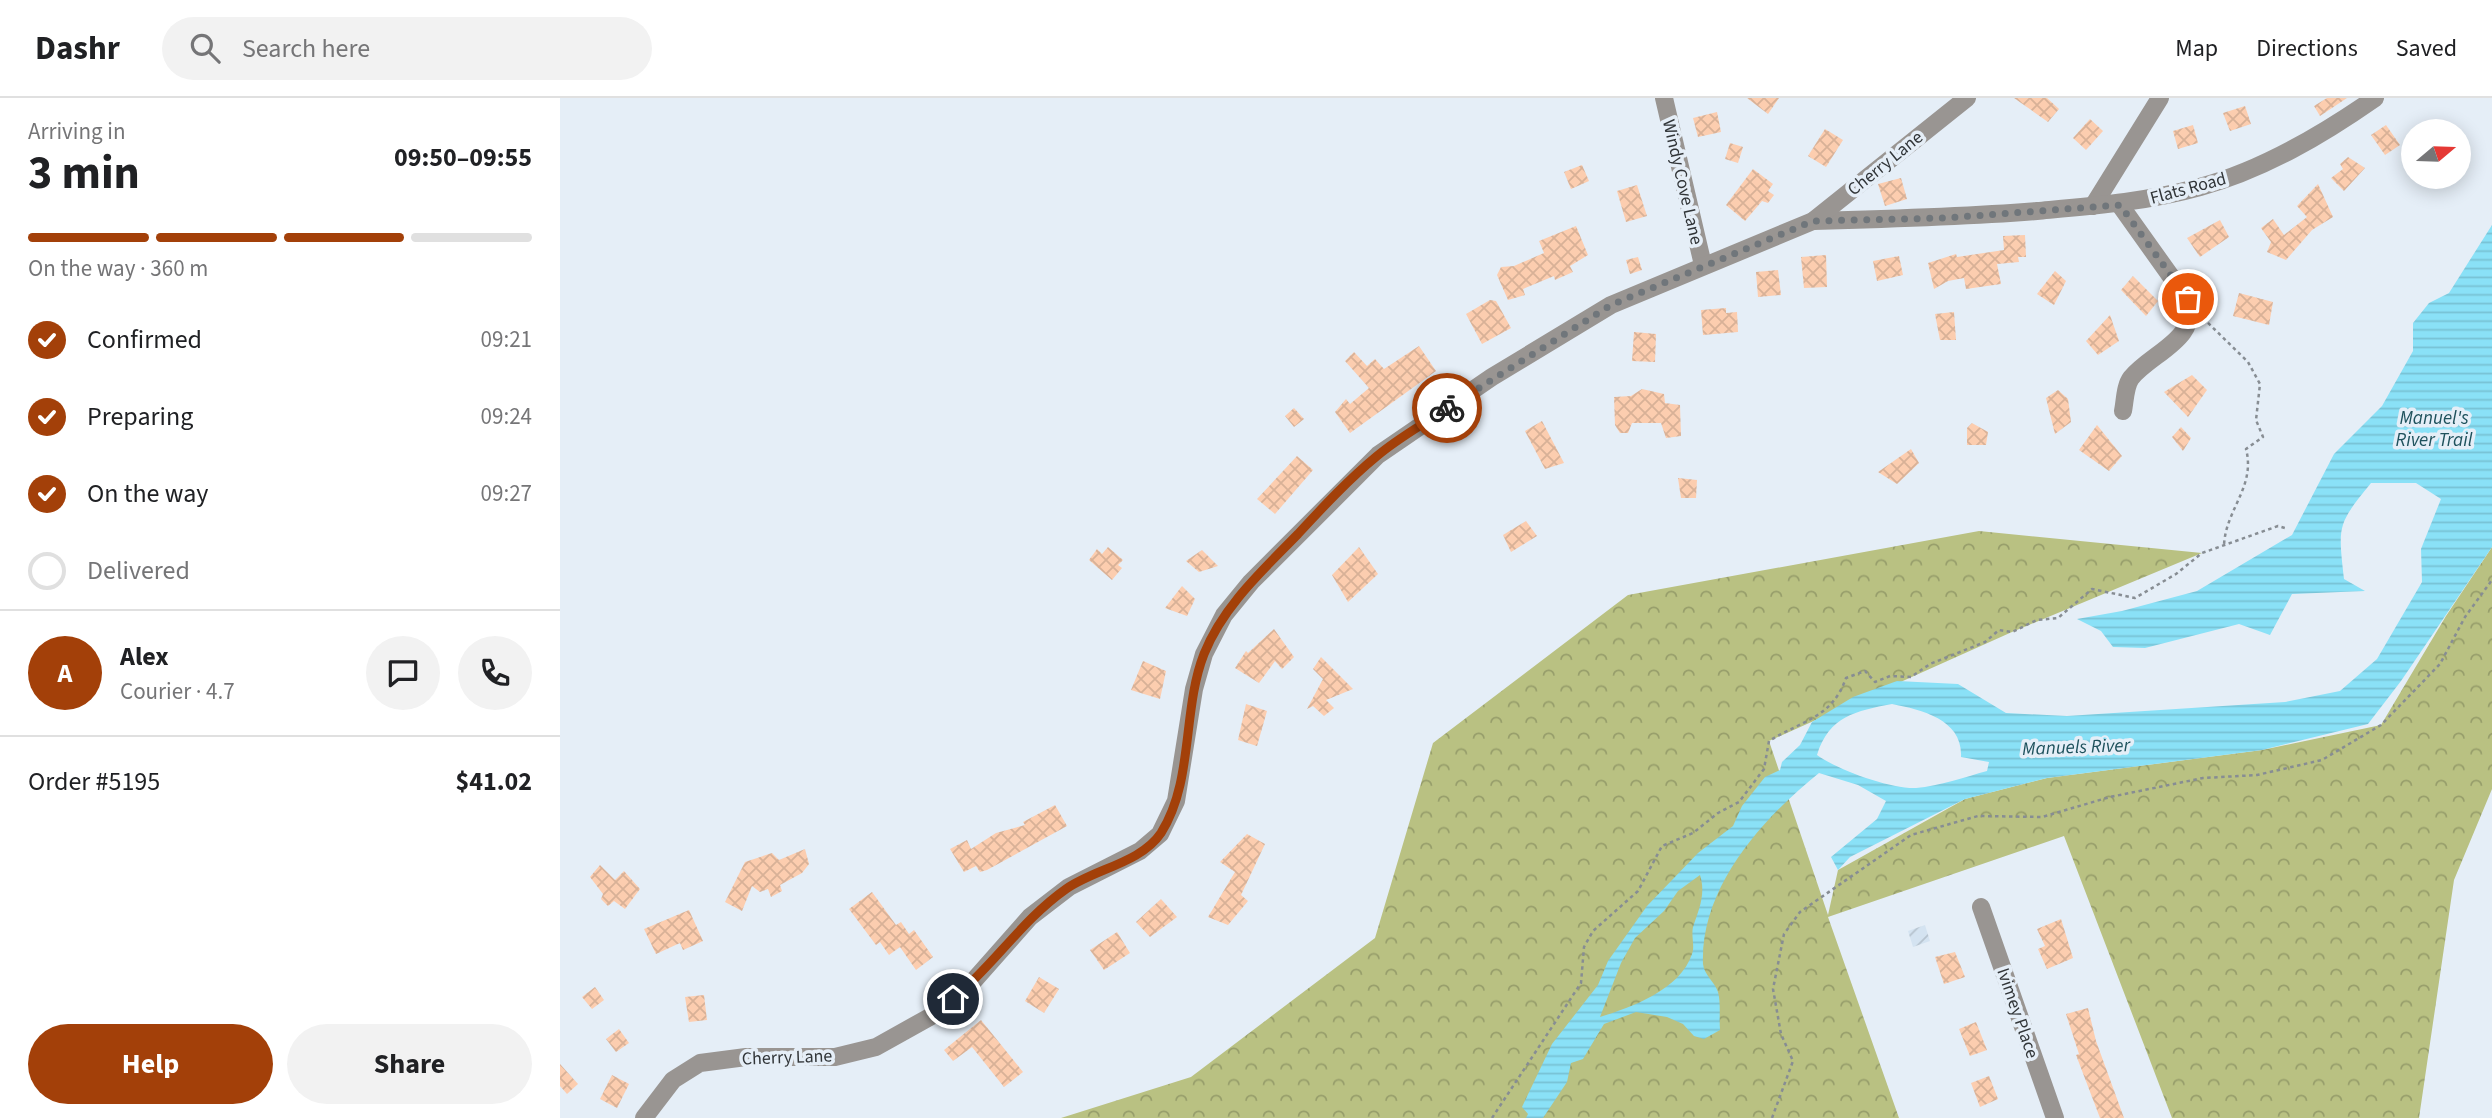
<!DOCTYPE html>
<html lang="en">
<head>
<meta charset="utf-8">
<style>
  body { margin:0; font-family:"Source Sans 3",sans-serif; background:#f2f2f2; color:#202124; height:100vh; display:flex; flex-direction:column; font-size:26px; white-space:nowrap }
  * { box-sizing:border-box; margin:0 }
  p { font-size:23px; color:#757577 }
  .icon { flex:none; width:38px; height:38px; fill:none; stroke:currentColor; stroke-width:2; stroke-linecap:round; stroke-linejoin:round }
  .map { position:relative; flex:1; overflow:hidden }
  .panel { display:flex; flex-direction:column; background:#fff; width:560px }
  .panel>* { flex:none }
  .needle { width:46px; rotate:71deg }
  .buttons { position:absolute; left:1841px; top:21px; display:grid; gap:14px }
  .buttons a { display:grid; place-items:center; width:70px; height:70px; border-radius:50%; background:#fff; box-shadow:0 4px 18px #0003; font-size:35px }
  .pin { position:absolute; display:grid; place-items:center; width:60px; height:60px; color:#fff; margin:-30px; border:4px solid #fff; border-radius:50%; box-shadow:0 2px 7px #0007 }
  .courier { position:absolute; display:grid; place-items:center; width:70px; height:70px; margin:-35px; border:5px solid #a34009; border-radius:50%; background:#fff; color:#222; box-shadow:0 2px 9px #0007 }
  .overview em { font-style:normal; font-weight:700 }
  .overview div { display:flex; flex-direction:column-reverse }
  .overview { display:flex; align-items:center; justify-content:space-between; height:119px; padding:0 28px }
  h1 { font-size:46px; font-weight:700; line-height:52px }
  .bar { display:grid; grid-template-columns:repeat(4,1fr); gap:10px 7px; align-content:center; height:84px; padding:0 28px }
  .bar i { height:9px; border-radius:5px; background:#e0e0e0 }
  .bar .active { background:#a34009 }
  .bar p { grid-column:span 4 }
  .line { display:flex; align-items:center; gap:18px; padding:0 28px; border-top:2px solid #e0e0e0 }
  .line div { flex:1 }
  .round { display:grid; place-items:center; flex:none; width:74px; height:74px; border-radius:37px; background:#f2f2f2 }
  ol { padding:0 28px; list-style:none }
  li { display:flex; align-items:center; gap:21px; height:77px }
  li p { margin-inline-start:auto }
  li .icon { padding:7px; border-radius:50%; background:#a34009; color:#fff; stroke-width:4 }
  li:last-child { color:#757577 }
  li i { width:38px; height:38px; border:4px solid #e0e0e0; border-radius:50% }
  .primary-button { display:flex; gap:14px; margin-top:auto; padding:14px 28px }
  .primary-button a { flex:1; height:80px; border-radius:42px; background:#a34009; color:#fff; font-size:28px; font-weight:700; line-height:80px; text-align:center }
  .primary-button a+a { background:#f2f2f2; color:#202124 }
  header { display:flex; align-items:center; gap:42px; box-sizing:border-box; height:98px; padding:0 35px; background:#fff; border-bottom:2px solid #e0e0e0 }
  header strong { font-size:33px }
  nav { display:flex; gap:38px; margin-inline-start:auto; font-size:24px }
  .search { width:490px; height:63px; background:#f2f2f2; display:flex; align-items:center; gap:18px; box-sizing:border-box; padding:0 24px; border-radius:38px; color:#757577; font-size:26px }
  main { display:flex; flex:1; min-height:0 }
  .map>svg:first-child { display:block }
</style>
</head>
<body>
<header>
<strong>Dashr</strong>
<div class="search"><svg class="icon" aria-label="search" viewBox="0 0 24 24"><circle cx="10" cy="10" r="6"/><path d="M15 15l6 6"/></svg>Search here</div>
<nav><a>Map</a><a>Directions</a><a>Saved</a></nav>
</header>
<main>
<section class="panel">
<div class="overview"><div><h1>3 min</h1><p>Arriving in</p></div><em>09:50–09:55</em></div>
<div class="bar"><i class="active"></i><i class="active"></i><i class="active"></i><i></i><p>On the way · 360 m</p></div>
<ol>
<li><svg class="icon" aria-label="check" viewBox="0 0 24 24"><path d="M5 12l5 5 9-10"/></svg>Confirmed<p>09:21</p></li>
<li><svg class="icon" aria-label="check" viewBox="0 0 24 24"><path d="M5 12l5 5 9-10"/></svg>Preparing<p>09:24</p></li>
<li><svg class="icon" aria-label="check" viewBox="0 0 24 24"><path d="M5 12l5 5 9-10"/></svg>On the way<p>09:27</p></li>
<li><i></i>Delivered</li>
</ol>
<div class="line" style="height:126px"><b class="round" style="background:#a34009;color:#fff">A</b><div><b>Alex</b><p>Courier · 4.7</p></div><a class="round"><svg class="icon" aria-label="chat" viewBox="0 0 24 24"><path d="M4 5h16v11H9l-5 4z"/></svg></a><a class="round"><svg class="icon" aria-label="phone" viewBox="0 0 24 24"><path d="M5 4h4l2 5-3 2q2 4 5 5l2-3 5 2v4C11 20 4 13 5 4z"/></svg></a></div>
<div class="line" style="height:91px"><div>Order #5195</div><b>$41.02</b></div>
<div class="primary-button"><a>Help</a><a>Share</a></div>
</section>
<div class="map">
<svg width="1932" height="1020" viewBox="0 0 1932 1020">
  <defs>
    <pattern id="industrial-furrows" width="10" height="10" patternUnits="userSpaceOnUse" patternTransform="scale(1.75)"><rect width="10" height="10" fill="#d4e3f1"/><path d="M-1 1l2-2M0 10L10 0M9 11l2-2" fill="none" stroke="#b6c3cf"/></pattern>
    <pattern id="forest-crowns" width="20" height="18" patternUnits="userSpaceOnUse" patternTransform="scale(1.75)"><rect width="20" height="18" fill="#b9c182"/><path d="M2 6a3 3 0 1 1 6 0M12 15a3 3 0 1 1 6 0" fill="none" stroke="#979e6b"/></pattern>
    <pattern id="water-rules" width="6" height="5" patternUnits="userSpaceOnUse" patternTransform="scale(1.75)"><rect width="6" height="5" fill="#8ae1f7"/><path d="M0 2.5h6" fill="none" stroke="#78c2d4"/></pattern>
    <pattern id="building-cross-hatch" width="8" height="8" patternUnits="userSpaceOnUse" patternTransform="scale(1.75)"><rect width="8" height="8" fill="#fccdaf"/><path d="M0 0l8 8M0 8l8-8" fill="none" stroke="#d8b197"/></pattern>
  </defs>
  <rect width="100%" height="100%" fill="#e5eef7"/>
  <path fill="url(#industrial-furrows)" d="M1365 827 1370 843 1353 849 1348 833Z"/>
  <path fill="url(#forest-crowns)" d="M1419 433 1642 455 1452 534 1209 643 1268 817 1278 772 1405 701 1487 680 1702 652 1821 627 1886 518 1932 449V691L1894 782 1859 1020H1612L1504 738 1268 819 1339 1020H501L631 979 815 840 873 645 1068 497Z"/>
  <path fill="url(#water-rules)" fill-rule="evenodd" d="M1932 127V449L1841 583 1808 626 1702 652 1487 680 1405 701 1290 759 1278 772 1271 759 1317 721 1326 703 1298 687 1259 675C1203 720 1140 789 1143 866 1144 877 1155 884 1158 894 1161 905 1159 920 1160 932L1144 941 1134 938 1123 926 1107 919 1076 914 1044 926 1023 961 1011 965 1007 984 983 1020H966L968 1016 962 1009 992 946 1038 887 1048 863 1087 808 1138 755 1173 728 1182 708 1205 679 1220 672 1222 664 1240 647 1252 624 1293 599 1337 583 1398 586 1446 615 1507 618 1725 604 1780 593 1817 561 1862 484 1861 451 1881 401 1856 385H1811C1777 427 1778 427 1784 481L1805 493 1732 496 1710 537 1679 526 1585 550 1553 549 1541 533 1517 521 1562 513 1637 493 1732 437 1774 356 1822 308 1853 253V225L1869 205 1889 195ZM1332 606C1363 612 1403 622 1401 659L1429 664 1427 673C1405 679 1380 688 1356 690 1330 691 1278 672 1257 657 1269 618 1296 613 1332 606ZM1140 777C1146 796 1139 811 1133 829 1131 838 1135 848 1132 856 1120 892 1072 909 1040 919L1061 865 1075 840 1104 813 1118 793Z"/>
  <g fill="url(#building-cross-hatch)">
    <path d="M1187 0H1219L1208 16Z"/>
    <path d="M1454 0H1487L1499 11 1488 24Z"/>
    <path d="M1767 0H1787L1760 18 1754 8Z"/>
    <path d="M1685 8 1691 26 1670 33 1663 15Z"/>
    <path d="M1157 14 1161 34 1138 39 1133 20Z"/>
    <path d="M1530 21 1543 33 1526 52 1513 40Z"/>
    <path d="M1633 27 1638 45 1618 51 1613 33Z"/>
    <path d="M1826 27 1840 47 1825 57 1811 37Z"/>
    <path d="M1265 31 1283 42 1266 69 1248 58Z"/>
    <path d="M1170 45 1183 49 1178 65 1165 61Z"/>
    <path d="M1788 59 1805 70 1784 93 1771 80 1783 71 1780 66Z"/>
    <path d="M1022 67 1029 83 1011 91 1004 74Z"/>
    <path d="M1193 71 1213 86 1208 93 1214 97 1208 105 1202 103 1185 123 1166 107Z"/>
    <path d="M1341 80 1347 101 1325 108 1318 86Z"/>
    <path d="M1758 86 1773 119 1752 132 1726 162 1707 154 1711 144 1701 130 1713 121 1724 137 1747 119 1737 108Z"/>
    <path d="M1077 87 1087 118 1066 124 1057 93Z"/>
    <path d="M1660 122 1669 139 1640 159 1627 140Z"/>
    <path d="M1016 128 1028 157 1010 168 1013 174 995 182 994 178 963 191 965 197 948 202 937 177 941 169 954 168 984 155 979 143Z"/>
    <path d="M1465 137 1466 159H1458L1459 164 1437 166 1441 186 1406 191 1404 180 1388 183 1374 191 1368 165 1396 156 1397 159 1444 152 1443 138Z"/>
    <path d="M1266 157 1267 189 1244 190 1241 159Z"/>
    <path d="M1339 158 1343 177 1317 183 1313 163Z"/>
    <path d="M1078 159 1082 172 1070 176 1066 162Z"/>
    <path d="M1218 172 1221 197 1198 199 1196 174Z"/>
    <path d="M1495 173 1506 183 1494 207 1477 196Z"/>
    <path d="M1573 178 1598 203 1586 218 1561 192Z"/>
    <path d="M1679 195 1713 204 1709 227 1673 218Z"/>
    <path d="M930 202 936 203 951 230 922 246 906 216Z"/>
    <path d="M1166 210V215L1177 214 1178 234 1143 237 1141 212Z"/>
    <path d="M1394 214 1396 242H1380L1375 216Z"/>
    <path d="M1550 217 1559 243 1538 257 1526 243Z"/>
    <path d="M1074 234 1096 236 1095 264 1072 263Z"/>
    <path d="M859 248 876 273 790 335 775 314 786 301 790 306 809 290 785 263 794 254 807 268 815 261 824 271Z"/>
    <path d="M1632 277 1647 292 1628 319 1604 294Z"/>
    <path d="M1082 291 1104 296 1105 305 1120 307 1121 338 1106 340 1101 325H1072L1068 335H1060L1055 327 1054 299 1071 298Z"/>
    <path d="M1498 292 1508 301 1511 324 1495 336 1486 300Z"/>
    <path d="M734 310 744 321 734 329 725 318Z"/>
    <path d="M982 323 1004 365 985 371 965 333Z"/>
    <path d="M1412 325 1428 334 1426 347H1407V330Z"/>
    <path d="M1537 327 1562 358 1549 373 1519 352Z"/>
    <path d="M1621 329 1631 340 1623 353 1612 339Z"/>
    <path d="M1351 351 1359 365 1337 386 1318 374Z"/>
    <path d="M737 358 753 372 715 416 697 401Z"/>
    <path d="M1118 380 1137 382 1136 400H1121Z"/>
    <path d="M966 423 977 438 951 454 943 437Z"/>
    <path d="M548 449 563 462 558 467 562 470 552 482 529 462 537 451 542 456Z"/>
    <path d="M799 449 818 476 788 504 772 477Z"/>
    <path d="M642 452 658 468 639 474 626 463Z"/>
    <path d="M622 488 635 501 627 518 605 510Z"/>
    <path d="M714 531 734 559 722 571 715 563 699 585 675 570 686 553 688 555Z"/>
    <path d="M761 559 793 591 766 602 774 610 764 618 753 608 747 611 763 581 753 571Z"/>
    <path d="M583 563 606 573 600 601 571 592Z"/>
    <path d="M686 606 707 613 697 648 678 642Z"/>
    <path d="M495 707 507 728 427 772 420 774 416 768 404 774 390 751 407 742 411 751 436 735 465 727 463 724Z"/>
    <path d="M687 736 705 746 681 797 688 803 668 827 648 819 675 774 660 764Z"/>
    <path d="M245 751 249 766 242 775 220 787 222 793 211 799 208 791 200 794 192 788 182 813 165 804 185 764 212 755 219 762Z"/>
    <path d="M40 767 55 782 64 773 80 791 65 811 54 803 48 808 41 801 43 796 30 779Z"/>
    <path d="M312 794 336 827 341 824 349 836 354 832 373 859 356 872 340 849 329 857 320 844 316 847 289 811Z"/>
    <path d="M601 801 617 819 590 839 576 824Z"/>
    <path d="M129 812 143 843 123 852 120 845 96 856 84 831Z"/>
    <path d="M1501 821 1513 860 1487 871 1478 851 1485 848 1477 831Z"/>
    <path d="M557 834 570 855 544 872 530 852Z"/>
    <path d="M1395 854 1405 879 1384 886 1375 859Z"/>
    <path d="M479 879 499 891 484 915 465 903Z"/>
    <path d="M35 889 44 902 32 911 22 899Z"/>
    <path d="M144 897 147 922 129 924 125 899Z"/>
    <path d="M1528 910 1536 943 1564 1020H1540L1516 957 1519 956 1506 916Z"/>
    <path d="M421 922 463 974 444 989 412 949 393 963 384 952Z"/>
    <path d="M1416 924 1427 952 1410 958 1399 931Z"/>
    <path d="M59 931 69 945 56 954 46 941Z"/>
    <path d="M0 966 18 986 7 996 0 988Z"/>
    <path d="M52 977 69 986 57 1010 40 1001Z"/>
    <path d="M1429 978 1438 1001 1420 1009 1411 985Z"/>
  </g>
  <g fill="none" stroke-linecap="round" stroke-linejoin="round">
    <g stroke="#878d93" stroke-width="2.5" stroke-dasharray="3.5 3.5" stroke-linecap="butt">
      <path d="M1643 220 1688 264 1700 286 1696 322 1703 339 1686 351C1696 389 1665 412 1664 448"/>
      <path d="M932 1020 1021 885 1024 849 1033 833 1078 793 1102 748 1133 735 1158 715 1179 704 1204 671 1209 643C1243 622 1272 620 1286 580L1305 573 1315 584 1330 578 1351 579 1370 566 1425 544 1439 532 1452 534 1477 522 1498 520 1532 491 1575 500 1616 476 1642 455 1718 428 1728 431"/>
      <path d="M1212 1020 1233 963 1221 936 1213 891 1224 836 1240 814 1351 737 1418 718 1482 719 1550 699 1643 680 1697 677 1762 662 1821 627 1880 566 1905 519 1932 482"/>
    </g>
    <g stroke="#999592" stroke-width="18">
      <path d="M1104 0 1143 167"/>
      <path d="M1560 107 1627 201C1641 241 1592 254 1571 280 1565 288 1565 303 1563 313"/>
      <path d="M1533 108 1600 0"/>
      <path d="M1253 123C1328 121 1402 119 1477 113 1532 108 1586 104 1640 89 1703 72 1762 37 1815 0"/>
      <path d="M1421 809 1495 1020"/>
      <path d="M84 1020 113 982 140 965 186 959H275L316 949 377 915 409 888 470 819 509 789 580 753 600 736 616 703 634 591 644 556 664 517 691 484 818 357 932 279 1051 207 1253 123 1407 0"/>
    </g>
  </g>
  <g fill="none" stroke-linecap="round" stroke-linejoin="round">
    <path stroke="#70767b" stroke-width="7" stroke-dasharray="0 12.6" d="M887 310 1051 207 1253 123 1385 120 1560 107 1628 201"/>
    <path stroke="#a34009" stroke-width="9" d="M393 901C434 867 462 822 506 791 534 771 581 765 601 735 634 683 622 612 644 556 663 508 703 472 738 436 763 409 789 381 817 358 838 340 864 326 887 310"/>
  </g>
  <g text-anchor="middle" stroke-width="7" stroke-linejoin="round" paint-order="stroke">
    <g font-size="18" fill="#313538" stroke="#e5eef7">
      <text transform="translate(1325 65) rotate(-39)" y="6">Cherry Lane</text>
      <text transform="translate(1123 84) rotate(77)" y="6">Windy Cove Lane</text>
      <text transform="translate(1628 90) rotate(-15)" y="6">Flats Road</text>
      <text transform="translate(1458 915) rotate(71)" y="6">Ivimey Place</text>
      <text transform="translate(227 959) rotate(-2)" y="6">Cherry Lane</text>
    </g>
    <g font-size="19" font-style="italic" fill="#1e515c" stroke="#e5eef7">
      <text x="1874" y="326">Manuel's<tspan x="1874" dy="22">River Trail</tspan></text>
      <text transform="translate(1516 648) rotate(-2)" y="7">Manuels River</text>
    </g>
  </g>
</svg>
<div class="buttons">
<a><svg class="needle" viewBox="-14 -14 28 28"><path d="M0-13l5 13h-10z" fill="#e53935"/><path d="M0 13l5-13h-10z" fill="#757577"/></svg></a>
</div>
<div class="pin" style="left:1628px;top:201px;background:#ea580c"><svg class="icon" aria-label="bag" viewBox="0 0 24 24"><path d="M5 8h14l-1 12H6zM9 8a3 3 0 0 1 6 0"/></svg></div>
<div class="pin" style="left:393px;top:901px;background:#1f2937"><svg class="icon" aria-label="home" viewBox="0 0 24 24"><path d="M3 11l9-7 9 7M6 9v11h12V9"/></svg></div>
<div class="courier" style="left:887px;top:310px"><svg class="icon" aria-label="bike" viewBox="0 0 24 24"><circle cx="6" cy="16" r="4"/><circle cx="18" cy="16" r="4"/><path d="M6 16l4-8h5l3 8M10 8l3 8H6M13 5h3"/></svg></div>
</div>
</main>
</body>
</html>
